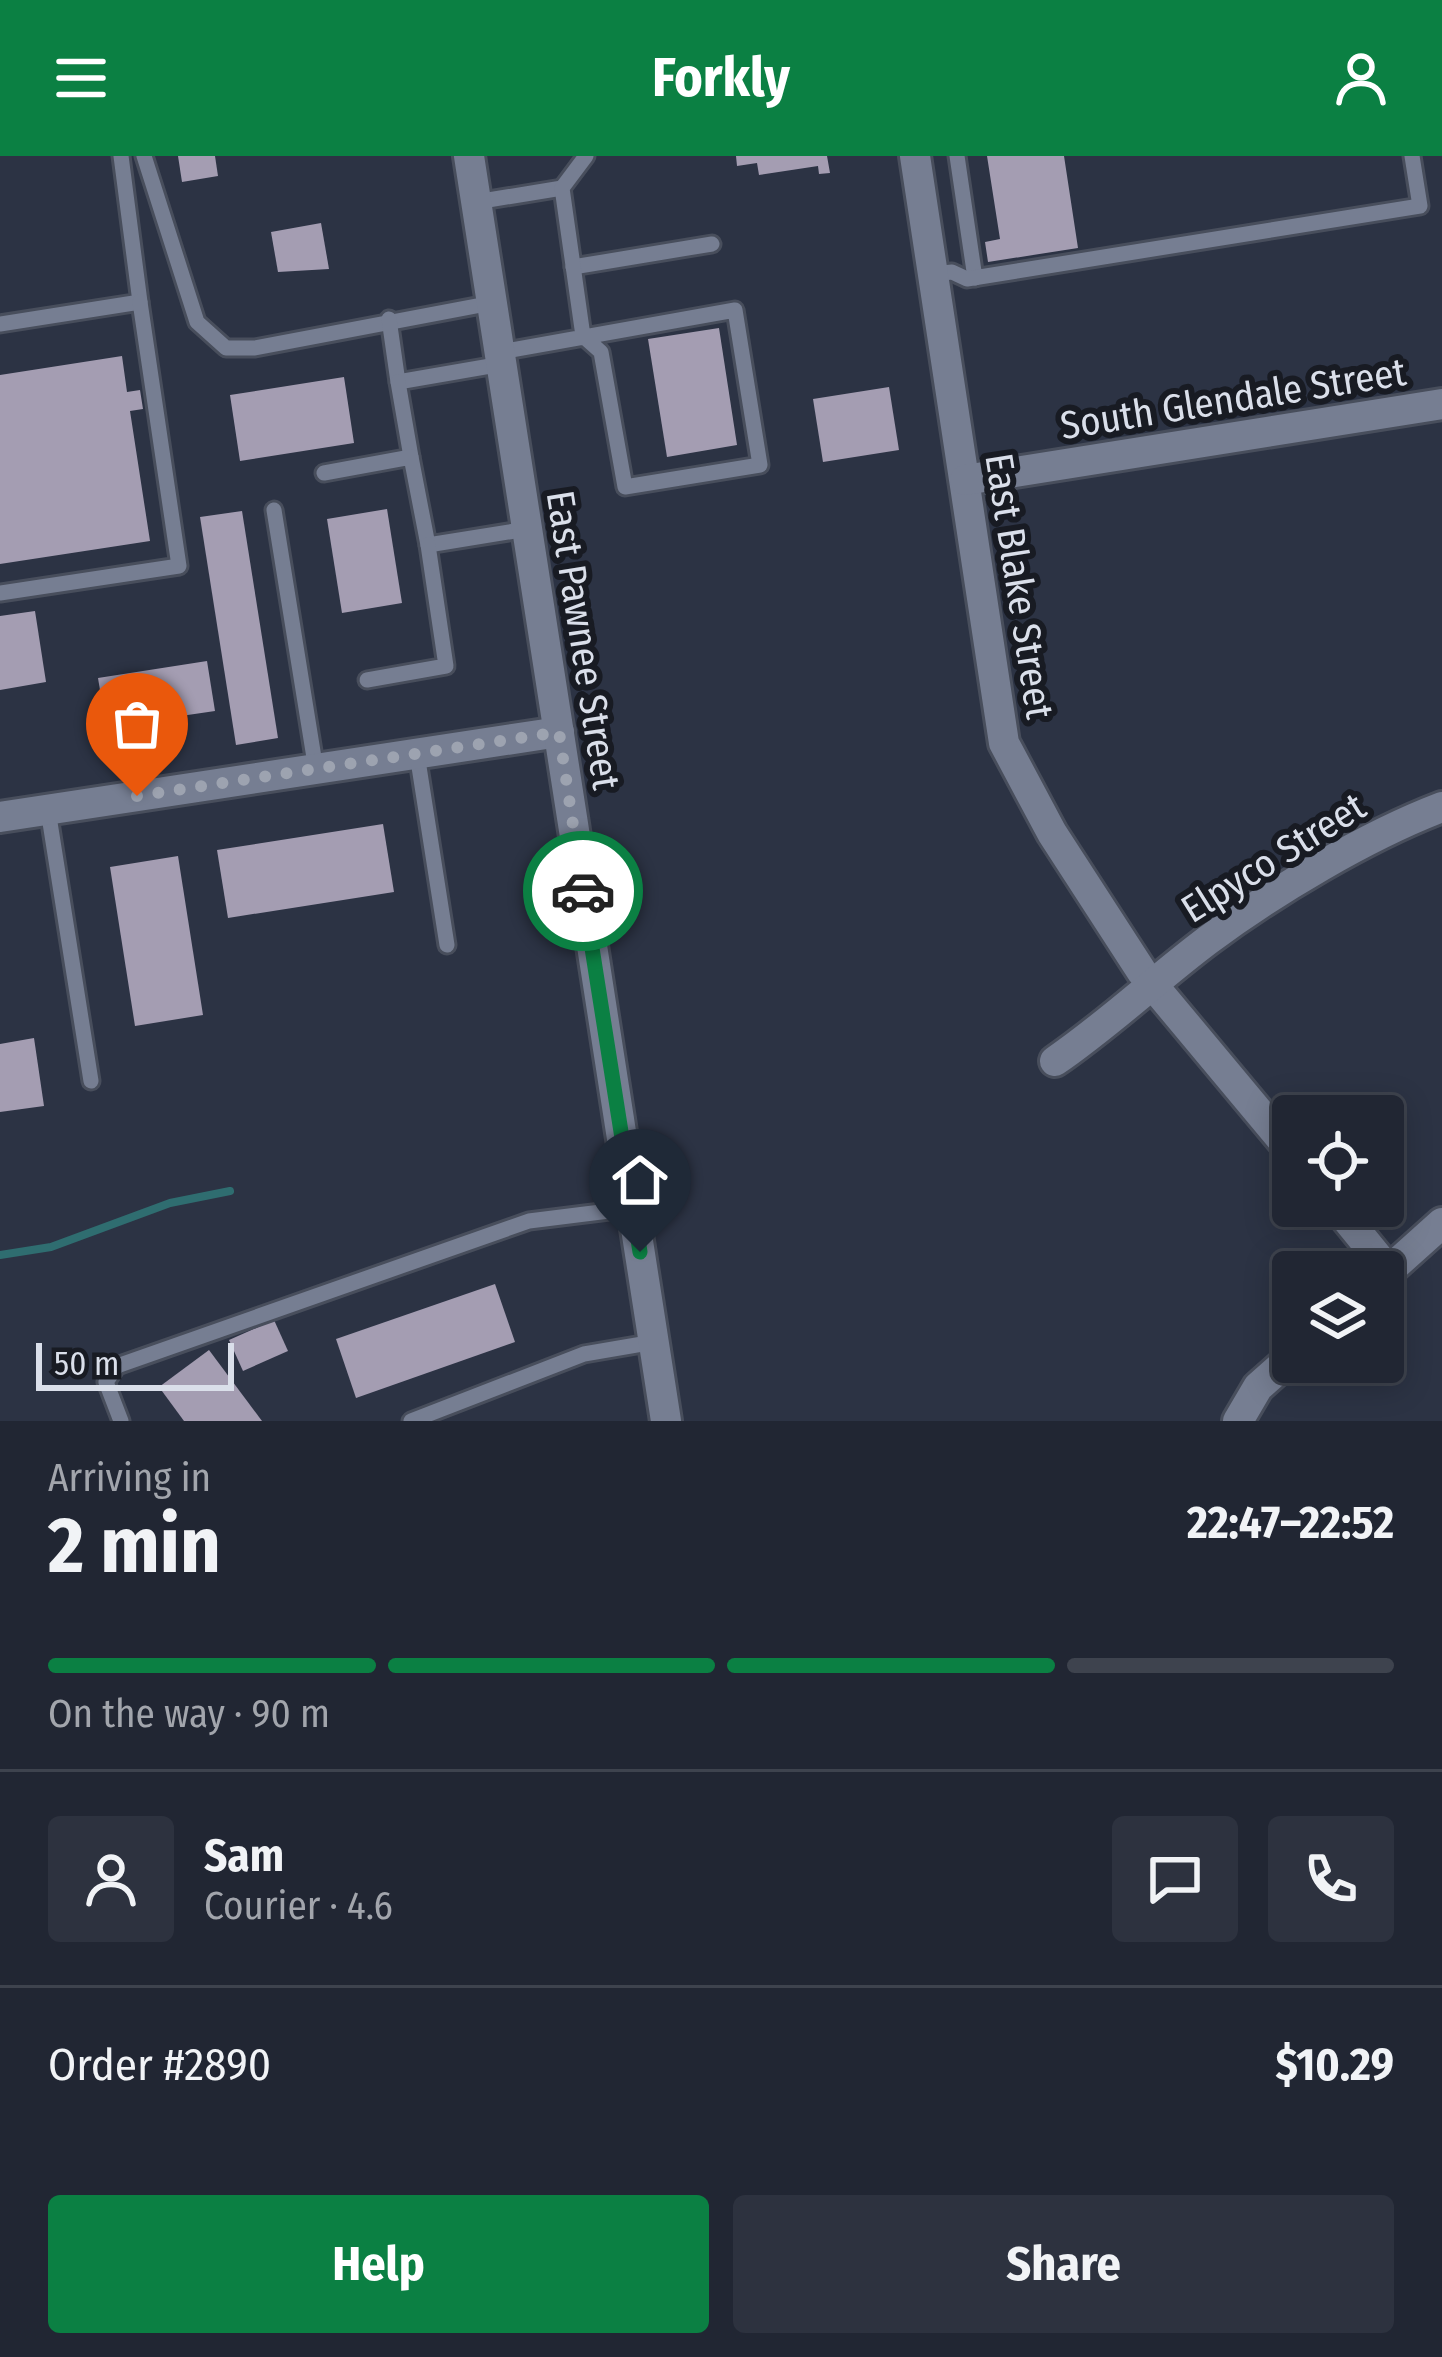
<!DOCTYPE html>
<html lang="en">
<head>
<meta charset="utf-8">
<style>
  body { margin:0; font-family:"Fira Sans Condensed",sans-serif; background:#2d323f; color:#f1f3f6; height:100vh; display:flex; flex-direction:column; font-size:45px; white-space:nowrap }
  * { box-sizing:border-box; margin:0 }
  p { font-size:39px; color:#a2a5ac }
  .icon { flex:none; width:66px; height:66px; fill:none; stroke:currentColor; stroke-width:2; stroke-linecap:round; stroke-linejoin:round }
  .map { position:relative; height:1265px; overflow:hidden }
  .panel { display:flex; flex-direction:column; background:#212633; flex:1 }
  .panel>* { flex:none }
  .fabs { position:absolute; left:1272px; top:939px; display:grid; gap:24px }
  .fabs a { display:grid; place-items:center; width:132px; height:132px; border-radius:12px; background:#212633; box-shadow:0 6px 30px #0003,0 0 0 3px #3e434e; font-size:60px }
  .scale { position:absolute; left:36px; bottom:30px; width:198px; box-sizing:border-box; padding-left:12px; border:6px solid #dadfea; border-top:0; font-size:33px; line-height:42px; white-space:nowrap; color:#dadfea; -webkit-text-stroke:9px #181b23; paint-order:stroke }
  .pin { position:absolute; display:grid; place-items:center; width:102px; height:102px; color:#fff; margin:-123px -51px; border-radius:50% 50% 50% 0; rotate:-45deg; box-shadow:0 0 12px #0007 }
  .pin .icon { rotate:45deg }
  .courier { position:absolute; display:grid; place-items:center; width:120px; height:120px; margin:-60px; border:9px solid #0b8043; border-radius:50%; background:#fff; color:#222; box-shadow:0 3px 15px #0007 }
  .summary em { font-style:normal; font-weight:700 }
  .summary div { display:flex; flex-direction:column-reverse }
  .summary { display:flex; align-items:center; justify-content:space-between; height:204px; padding:0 48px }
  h1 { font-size:78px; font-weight:700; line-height:90px }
  .bar { display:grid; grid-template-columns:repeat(4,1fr); gap:18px 12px; align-content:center; height:144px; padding:0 48px }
  .bar i { height:15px; border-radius:9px; background:#3e434e }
  .bar .current { background:#0b8043 }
  .bar p { grid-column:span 4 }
  .line { display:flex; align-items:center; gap:30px; padding:0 48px; border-top:3px solid #3e434e }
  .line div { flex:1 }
  .round { display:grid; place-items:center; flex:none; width:126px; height:126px; border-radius:12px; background:#2d323f }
  .action { display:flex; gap:24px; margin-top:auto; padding:24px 48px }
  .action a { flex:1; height:138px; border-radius:12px; background:#0b8043; color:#fff; font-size:48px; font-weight:700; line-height:138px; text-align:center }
  .action a+a { background:#2d323f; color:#f1f3f6 }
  header { display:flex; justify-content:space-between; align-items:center; height:156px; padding:0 48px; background:#0b8043; color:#fff; font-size:54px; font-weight:700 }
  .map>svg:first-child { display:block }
</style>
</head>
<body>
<header><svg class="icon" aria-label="menu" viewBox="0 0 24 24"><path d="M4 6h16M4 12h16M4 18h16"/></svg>Forkly<svg class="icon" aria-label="person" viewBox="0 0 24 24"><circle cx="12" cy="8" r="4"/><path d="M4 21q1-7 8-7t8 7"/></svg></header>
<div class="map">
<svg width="1442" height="1265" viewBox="0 0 1442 1265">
  <rect width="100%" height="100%" fill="#2c3344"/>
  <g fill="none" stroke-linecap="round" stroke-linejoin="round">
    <path stroke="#2f6d70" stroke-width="8" d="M0 1099 51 1091 170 1047 230 1035"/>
  </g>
  <g fill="#a49db2">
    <path d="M178 0H215L218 20 182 26Z"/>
    <path d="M736 0H827L830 17 819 18 818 10 759 19 757 7 737 10Z"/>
    <path d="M987 0H1064L1078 92 988 106 985 86 1000 83Z"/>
    <path d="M321 67 329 113 278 116 271 76Z"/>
    <path d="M719 172 737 289 667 301 648 183Z"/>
    <path d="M122 200 127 236 140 234 143 253 130 255 150 385 0 408V219Z"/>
    <path d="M344 221 354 287 240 305 230 239Z"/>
    <path d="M889 231 899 294 823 306 813 243Z"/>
    <path d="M387 353 402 447 342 457 327 363Z"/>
    <path d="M242 355 278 582 236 589 200 361Z"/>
    <path d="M35 455 46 526 0 534V460Z"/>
    <path d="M207 505 215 555 106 571 98 522Z"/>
    <path d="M383 668 394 736 228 762 217 694Z"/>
    <path d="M178 700 203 859 135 870 110 711Z"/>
    <path d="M34 882 44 950 0 956V888Z"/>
    <path d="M495 1128 515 1186 356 1242 336 1183Z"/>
    <path d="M274 1164 288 1195 243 1215 229 1184Z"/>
    <path d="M209 1194 262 1265H184L159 1231Z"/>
  </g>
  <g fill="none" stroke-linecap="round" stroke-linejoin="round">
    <g stroke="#484e5c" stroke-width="21">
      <g id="lane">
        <path d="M144 0 197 166 226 192H255L492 147"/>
        <path d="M957 0 975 122"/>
        <path d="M476 46 562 32"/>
        <path d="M573 111 712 88"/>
        <path d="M933 118 952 116 967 123 1420 50 1412 0"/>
        <path d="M389 163 398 226 502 208"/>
        <path d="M0 168 140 146 121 0"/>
        <path d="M500 196 735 154 760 309 625 331 601 196 583 180 562 32 586 0"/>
        <path d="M398 226 411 301"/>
        <path d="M324 317 411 301 428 389 527 373"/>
        <path d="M274 354 316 614"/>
        <path d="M0 437 179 410 140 146"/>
        <path d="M367 524 446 510 428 389"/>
        <path d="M417 598 447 789"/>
        <path d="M48 654 91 925"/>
        <path d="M121 1265 106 1226 117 1210 529 1065 633 1052"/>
        <path d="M411 1265 584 1198 654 1186"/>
      </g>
    </g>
    <g stroke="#484e5c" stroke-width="36">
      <g id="street">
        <path d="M915 0 1004 587 1052 677 1142 816 1293 997"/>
        <path d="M965 324 1442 248"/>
        <path d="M0 661 559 576"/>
        <path d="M1055 905C1109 868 1156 823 1208 784 1274 735 1366 680 1442 651"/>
        <path d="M1336 1050 1389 1115"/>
        <path d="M1383 1120 1442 1067"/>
        <path d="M1238 1265 1258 1231 1293 1200"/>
      </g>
    </g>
    <g stroke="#484e5c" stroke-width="36">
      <path id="secondary" d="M469 0 666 1265"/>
    </g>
    <use href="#lane" stroke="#767e92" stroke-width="15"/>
    <use href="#street" stroke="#767e92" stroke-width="30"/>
    <use href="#secondary" stroke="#767e92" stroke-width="30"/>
  </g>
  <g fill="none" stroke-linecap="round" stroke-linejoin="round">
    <path stroke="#9da3b0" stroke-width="12" stroke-dasharray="0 21.6" d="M137 640 559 576 583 735"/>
    <path stroke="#0b8043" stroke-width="15" d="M583 735 640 1096"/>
  </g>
  <g text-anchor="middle" stroke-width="12" stroke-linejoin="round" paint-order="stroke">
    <g font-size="39" fill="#dadfea" stroke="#181b23">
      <text transform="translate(1233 242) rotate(-9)" y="14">South Glendale Street</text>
      <text transform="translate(1020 430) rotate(81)" y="14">East Blake Street</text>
      <text transform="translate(584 484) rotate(81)" y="14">East Pawnee Street</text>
      <text transform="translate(1273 701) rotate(-32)" y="14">Elpyco Street</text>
    </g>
  </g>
</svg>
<div class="fabs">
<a><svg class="icon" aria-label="locate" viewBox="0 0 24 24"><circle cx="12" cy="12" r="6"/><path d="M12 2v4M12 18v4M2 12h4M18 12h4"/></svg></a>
<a><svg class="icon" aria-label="layers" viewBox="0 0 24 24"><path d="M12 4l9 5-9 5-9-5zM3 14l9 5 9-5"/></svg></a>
</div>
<div class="scale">50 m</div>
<div class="pin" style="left:137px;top:640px;background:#ea580c"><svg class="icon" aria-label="bag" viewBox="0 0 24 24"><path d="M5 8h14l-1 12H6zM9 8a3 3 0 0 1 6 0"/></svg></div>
<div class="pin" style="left:640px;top:1096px;background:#1f2937"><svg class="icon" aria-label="home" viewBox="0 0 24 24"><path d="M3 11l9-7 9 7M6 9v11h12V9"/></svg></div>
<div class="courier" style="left:583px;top:735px"><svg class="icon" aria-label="car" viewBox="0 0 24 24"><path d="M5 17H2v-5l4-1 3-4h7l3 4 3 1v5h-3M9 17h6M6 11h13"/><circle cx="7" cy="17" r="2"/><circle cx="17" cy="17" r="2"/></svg></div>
</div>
<section class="panel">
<div class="summary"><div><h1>2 min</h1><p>Arriving in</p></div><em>22:47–22:52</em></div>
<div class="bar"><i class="current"></i><i class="current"></i><i class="current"></i><i></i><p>On the way · 90 m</p></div>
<div class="line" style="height:216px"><a class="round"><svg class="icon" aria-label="person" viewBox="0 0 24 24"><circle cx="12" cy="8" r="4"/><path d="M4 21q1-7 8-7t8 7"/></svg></a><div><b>Sam</b><p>Courier · 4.6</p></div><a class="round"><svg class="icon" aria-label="chat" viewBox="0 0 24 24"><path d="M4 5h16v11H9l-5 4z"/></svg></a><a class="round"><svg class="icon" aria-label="phone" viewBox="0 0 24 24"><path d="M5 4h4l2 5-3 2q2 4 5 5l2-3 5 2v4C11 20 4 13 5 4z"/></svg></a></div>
<div class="line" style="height:156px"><div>Order #2890</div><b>$10.29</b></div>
<div class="action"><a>Help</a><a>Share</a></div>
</section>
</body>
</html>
